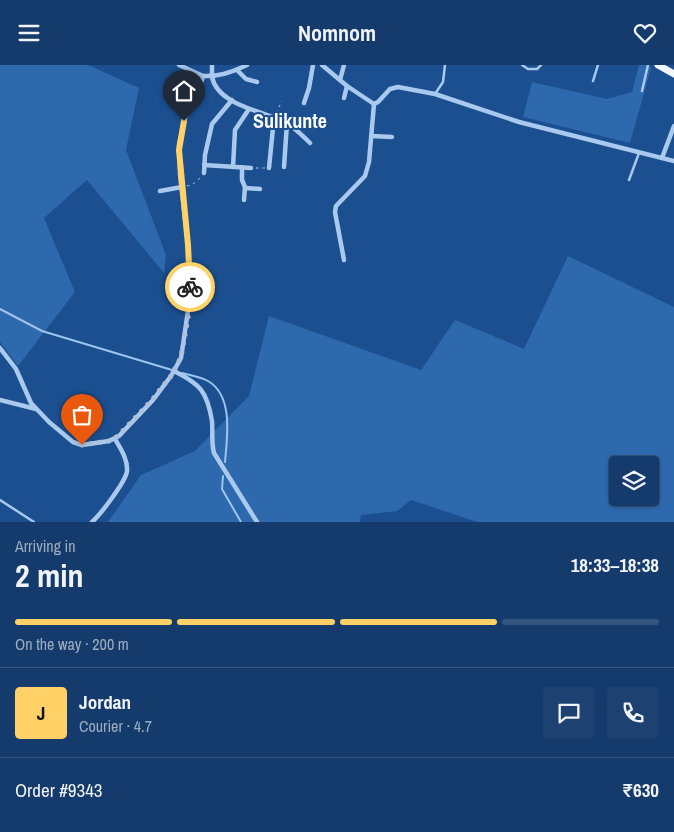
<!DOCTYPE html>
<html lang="en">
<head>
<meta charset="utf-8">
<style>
  body { margin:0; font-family:"Archivo Narrow",sans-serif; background:#1d4271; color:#f1f3f6; height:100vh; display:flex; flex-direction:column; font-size:19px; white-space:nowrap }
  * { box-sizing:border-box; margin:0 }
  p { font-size:16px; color:#9dadc1 }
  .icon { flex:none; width:28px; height:28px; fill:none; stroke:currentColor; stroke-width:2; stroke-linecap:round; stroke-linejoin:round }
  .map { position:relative; height:457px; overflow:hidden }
  .panel { display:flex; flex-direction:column; background:#143b6b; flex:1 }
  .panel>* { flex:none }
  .buttons { position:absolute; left:609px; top:391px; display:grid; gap:10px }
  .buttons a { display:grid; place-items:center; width:50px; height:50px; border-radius:5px; background:#143b6b; box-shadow:0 1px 4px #0004,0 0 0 1px #33557e; font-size:25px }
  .pin { position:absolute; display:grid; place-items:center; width:42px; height:42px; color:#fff; margin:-51px -21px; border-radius:50% 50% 50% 0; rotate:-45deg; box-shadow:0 0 5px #0007 }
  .pin .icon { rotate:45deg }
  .courier { position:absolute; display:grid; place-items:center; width:50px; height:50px; margin:-25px; border:4px solid #ffd166; border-radius:50%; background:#fff; color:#222; box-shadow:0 1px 6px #0007 }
  .summary em { font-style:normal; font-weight:700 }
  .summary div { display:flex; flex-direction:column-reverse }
  .summary { display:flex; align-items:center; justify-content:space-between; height:85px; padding:0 15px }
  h1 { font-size:32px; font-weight:700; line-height:38px }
  .bar { display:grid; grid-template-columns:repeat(4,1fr); gap:8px 5px; align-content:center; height:60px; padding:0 15px }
  .bar i { height:6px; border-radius:4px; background:#33557e }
  .bar .active { background:#ffd166 }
  .bar p { grid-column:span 4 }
  .line { display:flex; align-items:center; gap:12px; padding:0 15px; border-top:1px solid #33557e }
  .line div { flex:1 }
  .round { display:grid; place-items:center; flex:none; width:52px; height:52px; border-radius:5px; background:#1d4271 }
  header { display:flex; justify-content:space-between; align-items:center; height:65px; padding:0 15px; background:#143b6b; font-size:22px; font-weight:700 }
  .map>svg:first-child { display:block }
</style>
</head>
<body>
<header><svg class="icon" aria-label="menu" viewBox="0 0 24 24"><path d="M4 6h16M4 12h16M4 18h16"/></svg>Nomnom<svg class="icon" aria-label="heart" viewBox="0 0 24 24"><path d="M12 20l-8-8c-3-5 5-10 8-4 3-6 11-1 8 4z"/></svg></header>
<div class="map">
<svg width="674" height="457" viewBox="0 0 674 457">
  <rect width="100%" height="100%" fill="#1b4f8f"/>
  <g fill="#2e69ad" fill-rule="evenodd">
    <path d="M0 0H88L139 23 126 85 166 190 164 208 87 115 44 153 75 227 18 301 0 277Z"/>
    <path d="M639 0H647L651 3 630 78 523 52 532 17 607 34 632 27Z"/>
    <path d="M568 191 674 242V457H477L411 435 397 446 361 450 360 457H108L141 410 195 386 249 331 269 251 421 305 455 255 524 284ZM618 400H650V432H618Z"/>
  </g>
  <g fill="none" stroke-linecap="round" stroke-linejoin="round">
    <g stroke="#9cc4f0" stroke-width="2">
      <path d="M0 244 42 266 172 305"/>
      <path d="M182 308C190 310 201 312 208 316 234 331 227 373 225 397"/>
      <path d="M223 411 222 424 241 457"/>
    </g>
    <g stroke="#a9c9ee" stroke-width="1" stroke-dasharray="2.5 4" stroke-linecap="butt">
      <path d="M276 48 282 36"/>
      <path d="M256 103H265"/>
      <path d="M187 121 192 120 200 113"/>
    </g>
    <g stroke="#a9c9ee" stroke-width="2.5">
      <path d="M522 0 528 4H537L541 0"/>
      <path d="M593 16 598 0"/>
      <path d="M642 26 648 0"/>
      <path d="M435 29 443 17 445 0"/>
      <path d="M629 115 639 88"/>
      <path d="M0 435 34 457"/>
    </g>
    <g stroke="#a9c9ee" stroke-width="4.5">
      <path d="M179 0 203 11"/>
      <path d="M212 0C212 4 212 8 212 12 218 41 265 46 286 58 294 62 304 72 310 78"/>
      <path d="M322 0 347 21 374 39 378 37 390 24 398 22 435 29 519 57 674 96"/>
      <path d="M237 5 246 14 257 17"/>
      <path d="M340 15 344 0"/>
      <path d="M344 33 347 21"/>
      <path d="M304 38 309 23 313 0"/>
      <path d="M371 71 392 72"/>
      <path d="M662 93 674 61"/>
      <path d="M204 100 251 103"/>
      <path d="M233 102 235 65 249 44"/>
      <path d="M242 102V115L245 122 244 135"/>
      <path d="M284 102 287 58 313 62"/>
      <path d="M269 103 274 53"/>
      <path d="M204 108 205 90 212 59 232 35"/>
      <path d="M245 123 260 124"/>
      <path d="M160 126 182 122"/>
      <path d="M344 195 335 147 336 141 365 111 369 97 374 39"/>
      <path d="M0 283 16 304 31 338 49 357 73 377 82 380 109 376 119 371 153 335 171 311 181 293 190 232 188 180 180 110 179 80 184 56 189 42 198 30 203 11C219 12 233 7 247 0"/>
      <path d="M174 306C200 319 207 326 212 356 213 367 211 377 214 388L257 457"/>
      <path d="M0 335 36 344"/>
      <path d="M92 457C101 449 126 416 127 406 128 394 120 383 115 374"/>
    </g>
    <path stroke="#f0f6ff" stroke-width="7" d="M658 0 674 9"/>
  </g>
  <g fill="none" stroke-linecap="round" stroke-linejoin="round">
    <path stroke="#afc1d8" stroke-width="5" stroke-dasharray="0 9" d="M82 380 109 376 118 371 151 336 171 311 181 292 188 253 190 222"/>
    <path stroke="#ffd166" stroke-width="6" d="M184 56 179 85 188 180 190 222"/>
  </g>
  <g text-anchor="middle" stroke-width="4" stroke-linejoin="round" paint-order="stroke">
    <g font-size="20" font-weight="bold" fill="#fff" stroke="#1b4f8f">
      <text x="290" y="63">Sulikunte</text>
    </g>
  </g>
</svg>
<div class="buttons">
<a><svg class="icon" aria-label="layers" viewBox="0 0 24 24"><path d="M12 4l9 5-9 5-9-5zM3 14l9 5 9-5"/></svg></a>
</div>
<div class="pin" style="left:82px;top:380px;background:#ea580c"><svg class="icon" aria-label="bag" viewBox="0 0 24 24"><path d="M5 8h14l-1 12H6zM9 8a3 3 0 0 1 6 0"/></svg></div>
<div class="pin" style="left:184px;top:56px;background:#1f2937"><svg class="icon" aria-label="home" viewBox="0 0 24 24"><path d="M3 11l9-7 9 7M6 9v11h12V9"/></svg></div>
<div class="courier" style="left:190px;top:222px"><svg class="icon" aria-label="bike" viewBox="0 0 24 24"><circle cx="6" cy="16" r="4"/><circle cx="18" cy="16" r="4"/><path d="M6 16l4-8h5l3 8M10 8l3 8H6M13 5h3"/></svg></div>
</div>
<section class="panel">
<div class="summary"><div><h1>2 min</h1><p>Arriving in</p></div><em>18:33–18:38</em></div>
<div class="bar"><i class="active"></i><i class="active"></i><i class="active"></i><i></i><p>On the way · 200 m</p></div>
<div class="line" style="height:90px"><b class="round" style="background:#ffd166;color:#111">J</b><div><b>Jordan</b><p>Courier · 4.7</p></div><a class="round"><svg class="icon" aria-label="chat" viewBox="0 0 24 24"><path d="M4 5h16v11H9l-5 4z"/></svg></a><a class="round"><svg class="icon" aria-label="phone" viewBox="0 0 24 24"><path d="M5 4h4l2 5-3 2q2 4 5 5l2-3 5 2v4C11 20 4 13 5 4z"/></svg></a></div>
<div class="line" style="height:65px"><div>Order #9343</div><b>₹630</b></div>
</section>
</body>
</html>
